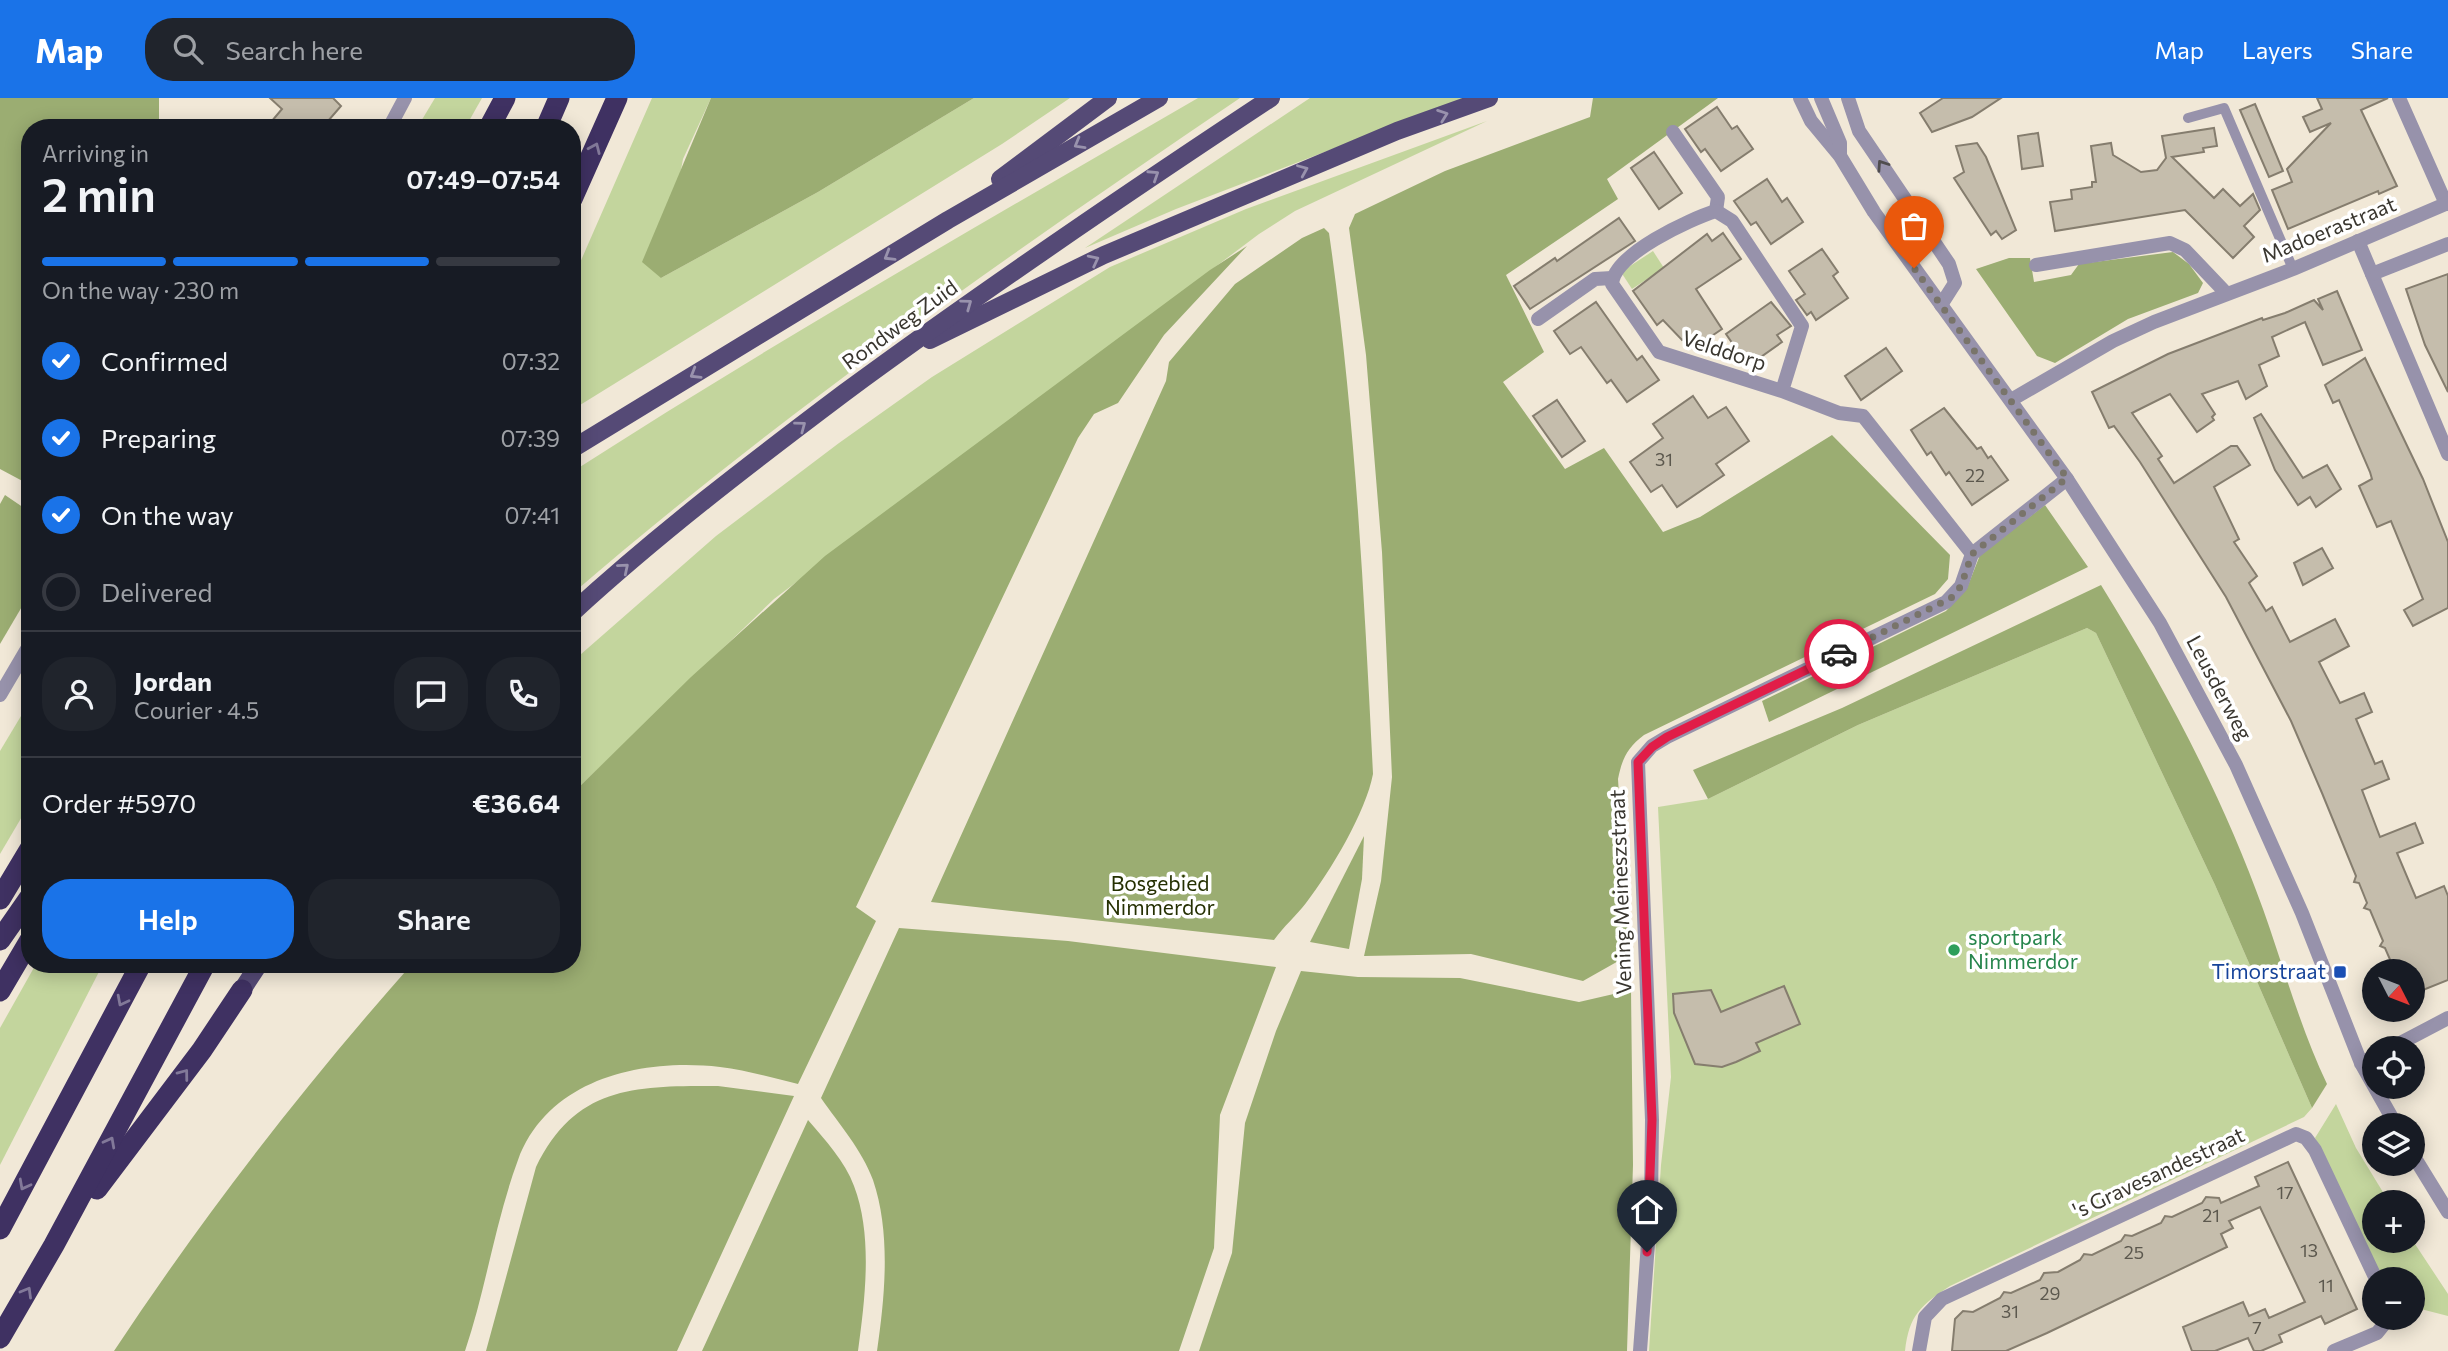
<!DOCTYPE html>
<html lang="en">
<head>
<meta charset="utf-8">
<style>
  body { margin:0; font-family:Commissioner,sans-serif; background:#20242c; color:#f1f3f6; height:100vh; display:flex; flex-direction:column; font-size:26px; white-space:nowrap }
  * { box-sizing:border-box; margin:0 }
  p { font-size:23px; color:#9ea1a6 }
  .icon { flex:none; width:38px; height:38px; fill:none; stroke:currentColor; stroke-width:2; stroke-linecap:round; stroke-linejoin:round }
  .map { position:relative; flex:1; overflow:hidden }
  .sheet { position:absolute; left:21px; top:21px; width:560px; height:854px; display:flex; flex-direction:column; background:#171b24; border-radius:28px; box-shadow:0 4px 18px #0003 }
  .sheet>* { flex:none }
  .needle { width:46px; rotate:132deg }
  .fabs { position:absolute; left:2362px; top:861px; display:grid; gap:14px }
  .fabs a { display:grid; place-items:center; width:63px; height:63px; border-radius:50%; background:#171b24; box-shadow:0 4px 18px #0003; font-size:35px }
  .pin { position:absolute; display:grid; place-items:center; width:60px; height:60px; color:#fff; margin:-72px -30px; border-radius:50% 50% 50% 0; rotate:-45deg; box-shadow:0 0 7px #0007 }
  .pin .icon { rotate:45deg }
  .courier { position:absolute; display:grid; place-items:center; width:70px; height:70px; margin:-35px; border:5px solid #e11d48; border-radius:50%; background:#fff; color:#222; box-shadow:0 2px 9px #0007 }
  .head em { font-style:normal; font-weight:600 }
  .head div { display:flex; flex-direction:column-reverse }
  .head { display:flex; align-items:center; justify-content:space-between; height:119px; padding:0 21px }
  h1 { font-size:46px; font-weight:600; line-height:52px }
  .bar { display:grid; grid-template-columns:repeat(4,1fr); gap:10px 7px; align-content:center; height:84px; padding:0 21px }
  .bar i { height:9px; border-radius:5px; background:#363941 }
  .bar .selected { background:#1a73e8 }
  .bar p { grid-column:span 4 }
  .line { display:flex; align-items:center; gap:18px; padding:0 21px; border-top:2px solid #363941 }
  .line div { flex:1 }
  .round { display:grid; place-items:center; flex:none; width:74px; height:74px; border-radius:28px; background:#20242c }
  ol { padding:0 21px; list-style:none }
  li { display:flex; align-items:center; gap:21px; height:77px }
  li p { margin-inline-start:auto }
  li .icon { padding:7px; border-radius:50%; background:#1a73e8; color:#fff; stroke-width:4 }
  li:last-child { color:#9ea1a6 }
  li i { width:38px; height:38px; border:4px solid #363941; border-radius:50% }
  .action { display:flex; gap:14px; margin-top:auto; padding:14px 21px }
  .action a { flex:1; height:80px; border-radius:28px; background:#1a73e8; color:#fff; font-size:28px; font-weight:600; line-height:80px; text-align:center }
  .action a+a { background:#20242c; color:#f1f3f6 }
  header { display:flex; align-items:center; gap:42px; box-sizing:border-box; height:98px; padding:0 35px; background:#1a73e8; color:#fff }
  header strong { font-size:33px }
  nav { display:flex; gap:38px; margin-inline-start:auto; font-size:24px }
  .search { width:490px; height:63px; background:#20242c; display:flex; align-items:center; gap:18px; box-sizing:border-box; padding:0 24px; border-radius:28px; color:#9ea1a6; font-size:26px }
  .map>svg:first-child { display:block }
</style>
</head>
<body>
<header>
<strong>Map</strong>
<div class="search"><svg class="icon" aria-label="search" viewBox="0 0 24 24"><circle cx="10" cy="10" r="6"/><path d="M15 15l6 6"/></svg>Search here</div>
<nav><a>Map</a><a>Layers</a><a>Share</a></nav>
</header>
<div class="map">
<svg width="2448" height="1253" viewBox="0 0 2448 1253">
  <rect width="100%" height="100%" fill="#f1e8d7"/>
  <g fill="#c3d59d">
    <path d="M435 0H482L465 30H417Z"/>
    <path d="M652 0H711L683 61 661 180 818 94 974 0H1070L1002 46 572 312V183Z"/>
    <path d="M1198 0H1240C1010 156 783 314 572 496V374C777 242 988 122 1198 0Z"/>
    <path d="M1310 0H1465L1176 111 1085 150Z"/>
    <path d="M1487 23 1295 113 1259 136 774 501 572 696V564L716 438 839 345 932 279 1110 169 1246 111Z"/>
    <path d="M1653 153 1664 170 1632 191 1621 174Z"/>
    <path d="M2087 530 2096 535 2215 787 2312 1010 2304 1019 1950 1188C1921 1207 1909 1217 1905 1253H1649L1661 1067 1671 979 1658 709 1708 701 1858 627Z"/>
    <path d="M30 603V705L0 756V653Z"/>
    <path d="M36 866H103L0 1067V930Z"/>
    <path d="M2336 1006 2356 1050 2389 1104H2375V1143H2413L2448 1196V1218L2413 1209V1181H2378L2315 1040Z"/>
  </g>
  <g fill="#9bad72">
    <path d="M0 0H159V30H30V387L0 371Z"/>
    <path d="M711 0H974L818 94 661 180 642 164Z"/>
    <path d="M1593 0H1718L1607 81 1618 101 1506 177 1544 254 1503 284 1565 371 1604 350 1663 434 1700 419 1832 337 1950 457 1948 481 1935 496 1644 637C1627 650 1622 661 1618 681L1629 857 1583 883 1471 856 1364 858 1381 783 1392 679 1382 454 1366 257 1349 130 1355 116 1445 73 1590 19Z"/>
    <path d="M1324 130 1329 135C1355 315 1364 495 1373 676 1366 714 1330 774 1306 805 1296 818 1284 828 1274 842L931 804 1166 283 1169 264 1235 186 1302 140Z"/>
    <path d="M1247 148 1164 237 1118 305 1094 316 1078 340 856 809 876 823 798 986C773 980 746 972 720 969 641 960 548 981 518 1062 495 1124 486 1191 465 1253H114C204 1117 303 989 412 866H572V696L691 579 825 458 1210 172Z"/>
    <path d="M2173 154 2189 166 2203 185 2198 195 2128 221 2055 265 2037 258 1976 171 2009 160H2030L2034 184 2071 177 2079 166Z"/>
    <path d="M5 397 30 414V495L0 546V406Z"/>
    <path d="M2045 407 2088 469 1769 624 1762 603 1946 513 1967 490 1980 457Z"/>
    <path d="M2101 487C2165 590 2222 697 2263 811 2284 870 2300 929 2327 986L2312 1010 2215 787 2096 535 2087 530 1858 627 1708 701 1693 672 1842 610Z"/>
    <path d="M1364 738 1362 781 1349 851 1310 844Z"/>
    <path d="M899 830 1068 843 1276 869 1220 1017 1214 1150 1179 1253H877C885 1198 891 1135 873 1082 862 1052 839 1026 821 1000Z"/>
    <path d="M1301 873 1358 879 1460 880 1579 904 1631 892 1633 1067 1627 1253H1199L1232 1155 1245 1025 1276 933Z"/>
    <path d="M718 988 794 998 677 1253H486L536 1069C576 987 636 988 718 988Z"/>
    <path d="M808 1022C825 1042 845 1063 854 1088 873 1138 865 1201 858 1253H702Z"/>
  </g>
  <g fill="#c5bdac" stroke="#857d6e" stroke-width="2">
    <path d="M270 0H333L341 8 322 30H266L282 11Z"/>
    <path d="M1943 0H2001L1972 19 1932 34 1920 15Z"/>
    <path d="M2317 0H2388L2361 12 2397 88 2379 96 2378 93 2288 131 2272 92 2292 84 2287 71 2331 25 2310 34 2303 19 2322 11Z"/>
    <path d="M2255 6 2283 73 2269 79 2240 12Z"/>
    <path d="M1717 9 1732 31 1737 28 1753 51 1721 73 1705 51 1701 54 1685 31Z"/>
    <path d="M2214 30 2217 48 2203 50 2204 54 2172 59 2214 100 2223 91 2240 108 2253 96 2260 112 2244 128 2254 139 2233 160 2185 112 2055 133 2050 104 2072 101 2071 92 2092 89V84H2096L2091 48 2111 45 2113 57 2141 74 2157 72 2166 60 2162 38Z"/>
    <path d="M2038 35 2043 68 2022 71 2018 38Z"/>
    <path d="M1977 45 1986 59 2016 132 2002 141 1996 133 1991 137 1954 80 1964 74 1956 48Z"/>
    <path d="M1654 54 1682 95 1659 111 1631 70Z"/>
    <path d="M1767 81 1782 104 1787 100 1803 124 1771 146 1756 124 1751 127 1734 103Z"/>
    <path d="M1619 120 1635 143 1530 211 1514 188 1555 160 1557 163Z"/>
    <path d="M1723 135 1741 161 1696 191 1722 231 1697 248 1689 237 1682 242 1663 222 1657 227 1633 193 1707 136 1712 143Z"/>
    <path d="M1822 151 1838 174 1833 178 1848 200 1816 222 1811 214 1807 217 1796 202 1805 196 1789 173Z"/>
    <path d="M2448 176V294L2425 247 2406 191Z"/>
    <path d="M2337 193 2362 252 2323 267 2305 224 2272 239 2279 258 2259 267 2267 288 2246 301 2238 283 2202 296 2215 316 2212 319 2214 322 2197 334 2170 296 2132 315 2162 358 2158 361 2174 385 2231 348H2237L2250 367 2214 389 2239 441 2234 444 2257 478 2249 485 2266 513 2272 509 2290 544 2335 521 2349 548 2319 564 2340 605 2364 595 2372 614 2356 621 2375 666 2382 663 2389 681 2362 692 2380 739 2415 725 2423 745 2397 755 2416 800 2444 788 2448 798V882L2413 896V873H2395L2385 850 2380 848 2383 843 2370 812 2364 810 2367 805 2359 785 2354 784 2356 778 2322 695 2291 623 2226 499 2140 364 2114 328 2109 330 2092 294 2168 256 2262 220 2263 222 2285 215 2314 202 2323 212 2318 201Z"/>
    <path d="M1596 204 1637 262 1642 258 1659 282 1627 304 1611 282 1607 285 1581 249 1570 256 1554 233Z"/>
    <path d="M1771 204 1791 228 1777 237 1782 244 1748 268 1726 236Z"/>
    <path d="M1886 250 1902 273 1861 302 1845 278Z"/>
    <path d="M2365 260 2423 381 2448 444V510L2413 528 2404 512 2423 501 2391 423 2377 429 2359 388 2372 381 2370 374 2339 302 2333 305 2325 287Z"/>
    <path d="M1693 298 1708 320 1726 309 1749 343 1716 366 1724 377 1677 409 1662 387 1651 394 1630 364 1663 340 1653 326Z"/>
    <path d="M1557 302 1585 343 1562 359 1533 318Z"/>
    <path d="M1944 310 1977 351 1981 349 1988 360 1991 358 2008 382 1972 407 1949 374 1946 377 1931 354 1927 357 1911 332Z"/>
    <path d="M2261 316 2303 380 2327 367 2341 391 2316 409 2310 399 2298 407 2275 372 2254 320Z"/>
    <path d="M2322 450 2333 470 2303 487 2294 465Z"/>
    <path d="M1784 888 1800 926 1756 945 1760 953 1736 964 1722 969 1695 966 1674 915 1673 896 1711 892 1721 914Z"/>
    <path d="M2288 1064 2357 1211 2325 1226 2321 1218 2279 1237 2282 1244 2261 1253H2254L2248 1240 2215 1253H2192L2183 1229 2243 1204 2249 1218 2265 1211 2269 1220 2305 1204 2260 1109 2229 1123 2233 1130 2221 1136 2227 1149 2047 1235 2006 1253H1952L1955 1221 1963 1213 1973 1214 2000 1200 2004 1194 2011 1195 2040 1182 2044 1175 2058 1174 2080 1162 2084 1156 2092 1157 2121 1143 2125 1137 2132 1138 2161 1125 2165 1118 2172 1119 2202 1105 2206 1099 2219 1100 2221 1105 2259 1088 2255 1079Z"/>
  </g>
  <g fill="none" stroke-linecap="round" stroke-linejoin="round">
    <path stroke="#9792ab" stroke-width="10" d="M2188 20 2224 10 2293 171"/>
    <g stroke="#9792ab" stroke-width="14">
      <path d="M1848 0 1859 33 1949 166 1955 185 1941 207"/>
      <path d="M2399 0 2446 106"/>
      <path d="M1673 34 1718 99 1716 113"/>
      <path d="M2358 143 2448 356"/>
      <path d="M2036 167 2170 145 2185 152 2226 195"/>
      <path d="M2372 176 2448 146"/>
      <path d="M1538 221 1595 181 1612 180"/>
      <path d="M1782 293 1802 228 1732 123 1716 113C1690 121 1614 156 1612 186L1659 254 1782 293 1839 315 1863 318 1972 456"/>
      <path d="M2011 302 2113 243 2154 224 2293 171 2448 105"/>
      <path d="M2391 950 2448 920"/>
      <path d="M2361 965 2375 958"/>
      <path d="M1640 1253 1651 1105 1652 1022 1638 664 1652 648 1667 639 1946 504 1961 488 1972 456 2067 381"/>
      <path d="M1919 1253 1925 1219 1942 1201 2296 1036 2306 1040 2315 1052 2376 1181"/>
      <path d="M2334 1253 2377 1235 2389 1220"/>
    </g>
    <g stroke="#9792ab" stroke-width="14">
      <path d="M1800 0 1811 23 1840 58 1874 114 2067 381 2160 525 2236 667 2302 815 2361 965 2396 1027"/>
      <path d="M1821 0 1840 45V57"/>
      <path d="M389 30 405 0"/>
      <path d="M0 597 30 546"/>
      <path d="M2413 1057 2448 1114"/>
    </g>
    <g stroke="#554a76" stroke-width="18">
      <path d="M1000 81 1108 0"/>
      <path d="M930 242 1104 157 1397 33 1489 0"/>
      <path d="M572 351 948 122 1159 0"/>
      <path d="M572 515C658 436 751 365 844 295 984 192 1127 95 1271 0"/>
      <path d="M242 892 259 866"/>
    </g>
    <g stroke="#3f3162" stroke-width="21">
      <path d="M489 30 505 0"/>
      <path d="M546 30 559 0"/>
      <path d="M572 101 617 0"/>
      <path d="M0 801 30 751"/>
      <path d="M0 842 30 799"/>
      <path d="M0 893 30 842"/>
      <path d="M97 1091 202 952 242 892"/>
      <path d="M0 1131 141 866"/>
      <path d="M0 1240 54 1147 205 866"/>
    </g>
  </g>
  <defs><path id="oneway-chevron" d="M-2-3.5L2.5 0L-2 3.5" fill="none" stroke-width="1.6" stroke-linecap="round" stroke-linejoin="round" transform="scale(1.75)"/></defs>
  <g stroke="#9992ad">
    <use href="#oneway-chevron" transform="translate(1443 17) rotate(-20)"/>
    <use href="#oneway-chevron" transform="translate(1079 46) rotate(150)"/>
    <use href="#oneway-chevron" transform="translate(1303 72) rotate(-23)"/>
    <use href="#oneway-chevron" transform="translate(1154 77) rotate(-33)"/>
    <use href="#oneway-chevron" transform="translate(889 158) rotate(149)"/>
    <use href="#oneway-chevron" transform="translate(1094 162) rotate(-27)"/>
    <use href="#oneway-chevron" transform="translate(967 206) rotate(-36)"/>
    <use href="#oneway-chevron" transform="translate(695 276) rotate(149)"/>
    <use href="#oneway-chevron" transform="translate(801 328) rotate(-37)"/>
    <use href="#oneway-chevron" transform="translate(624 470) rotate(-40)"/>
  </g>
  <g stroke="#827999">
    <use href="#oneway-chevron" transform="translate(595 50) rotate(-66)"/>
    <use href="#oneway-chevron" transform="translate(122 903) rotate(117)"/>
    <use href="#oneway-chevron" transform="translate(184 976) rotate(-53)"/>
    <use href="#oneway-chevron" transform="translate(110 1044) rotate(-62)"/>
    <use href="#oneway-chevron" transform="translate(24 1087) rotate(118)"/>
    <use href="#oneway-chevron" transform="translate(27 1194) rotate(-60)"/>
  </g>
  <use stroke="#504d4e" href="#oneway-chevron" transform="translate(1882 67) rotate(-124)"/>
  <g fill="none" stroke-linecap="round" stroke-linejoin="round">
    <path stroke="#79746a" stroke-width="7" stroke-dasharray="0 12.6" d="M1839 556 1951 500 1961 488 1972 456 2067 380 1914 170"/>
    <path stroke="#e11d48" stroke-width="9" d="M1647 1154 1652 1022 1638 664 1652 649 1667 639 1839 556"/>
  </g>
  <circle fill="#2e9e5b" stroke="#fff" stroke-width="2.5" cx="1954" cy="852" r="7"/>
  <rect fill="#1a4fb4" stroke="#fff" stroke-width="2.5" x="2333" y="867" width="14" height="14" rx="3.5"/>
  <g text-anchor="middle" stroke-width="7" stroke-linejoin="round" paint-order="stroke">
    <g font-size="18" fill="#5c584e">
      <text x="1664" y="368">31</text>
      <text x="1975" y="384">22</text>
      <text x="2285" y="1101">17</text>
      <text x="2211" y="1124">21</text>
      <text x="2309" y="1159">13</text>
      <text x="2134" y="1161">25</text>
      <text x="2326" y="1194">11</text>
      <text x="2050" y="1202">29</text>
      <text x="2010" y="1220">31</text>
      <text x="2257" y="1236">7</text>
    </g>
    <g font-size="21" fill="#39362f" stroke="#fff">
      <text transform="translate(2329 132) rotate(-22)" y="7">Madoerastraat</text>
      <text transform="translate(900 227) rotate(-36)" y="7">Rondweg Zuid</text>
      <text transform="translate(1724 253) rotate(18)" y="7">Velddorp</text>
      <text transform="translate(2219 590) rotate(62)" y="7">Leusderweg</text>
      <text transform="translate(1621 794) rotate(-92)" y="7">Vening Meineszstraat</text>
      <text transform="translate(2159 1075) rotate(-25)" y="7">'s Gravesandestraat</text>
    </g>
    <g font-size="21" fill="#253002" stroke="#fff">
      <text x="1160" y="793">Bosgebied<tspan x="1160" dy="24">Nimmerdor</tspan></text>
    </g>
    <g font-size="21" fill="#27864d" stroke="#fff" text-anchor="start">
      <text x="1968" y="847">sportpark<tspan x="1968" dy="24">Nimmerdor</tspan></text>
    </g>
    <g font-size="21" fill="#164399" stroke="#fff" text-anchor="end">
      <text x="2326" y="881">Timorstraat</text>
    </g>
  </g>
</svg>
<div class="fabs">
<a><svg class="needle" viewBox="-14 -14 28 28"><path d="M0-13l5 13h-10z" fill="#e53935"/><path d="M0 13l5-13h-10z" fill="#9ea1a6"/></svg></a>
<a><svg class="icon" aria-label="locate" viewBox="0 0 24 24"><circle cx="12" cy="12" r="6"/><path d="M12 2v4M12 18v4M2 12h4M18 12h4"/></svg></a>
<a><svg class="icon" aria-label="layers" viewBox="0 0 24 24"><path d="M12 4l9 5-9 5-9-5zM3 14l9 5 9-5"/></svg></a>
<a>+</a>
<a>−</a>
</div>
<div class="pin" style="left:1914px;top:170px;background:#ea580c"><svg class="icon" aria-label="bag" viewBox="0 0 24 24"><path d="M5 8h14l-1 12H6zM9 8a3 3 0 0 1 6 0"/></svg></div>
<div class="pin" style="left:1647px;top:1154px;background:#1f2937"><svg class="icon" aria-label="home" viewBox="0 0 24 24"><path d="M3 11l9-7 9 7M6 9v11h12V9"/></svg></div>
<div class="courier" style="left:1839px;top:556px"><svg class="icon" aria-label="car" viewBox="0 0 24 24"><path d="M5 17H2v-5l4-1 3-4h7l3 4 3 1v5h-3M9 17h6M6 11h13"/><circle cx="7" cy="17" r="2"/><circle cx="17" cy="17" r="2"/></svg></div>
<section class="sheet">
<div class="head"><div><h1>2 min</h1><p>Arriving in</p></div><em>07:49–07:54</em></div>
<div class="bar"><i class="selected"></i><i class="selected"></i><i class="selected"></i><i></i><p>On the way · 230 m</p></div>
<ol>
<li><svg class="icon" aria-label="check" viewBox="0 0 24 24"><path d="M5 12l5 5 9-10"/></svg>Confirmed<p>07:32</p></li>
<li><svg class="icon" aria-label="check" viewBox="0 0 24 24"><path d="M5 12l5 5 9-10"/></svg>Preparing<p>07:39</p></li>
<li><svg class="icon" aria-label="check" viewBox="0 0 24 24"><path d="M5 12l5 5 9-10"/></svg>On the way<p>07:41</p></li>
<li><i></i>Delivered</li>
</ol>
<div class="line" style="height:126px"><a class="round"><svg class="icon" aria-label="person" viewBox="0 0 24 24"><circle cx="12" cy="8" r="4"/><path d="M4 21q1-7 8-7t8 7"/></svg></a><div><b>Jordan</b><p>Courier · 4.5</p></div><a class="round"><svg class="icon" aria-label="chat" viewBox="0 0 24 24"><path d="M4 5h16v11H9l-5 4z"/></svg></a><a class="round"><svg class="icon" aria-label="phone" viewBox="0 0 24 24"><path d="M5 4h4l2 5-3 2q2 4 5 5l2-3 5 2v4C11 20 4 13 5 4z"/></svg></a></div>
<div class="line" style="height:91px"><div>Order #5970</div><b>€36.64</b></div>
<div class="action"><a>Help</a><a>Share</a></div>
</section>
</div>
</body>
</html>
